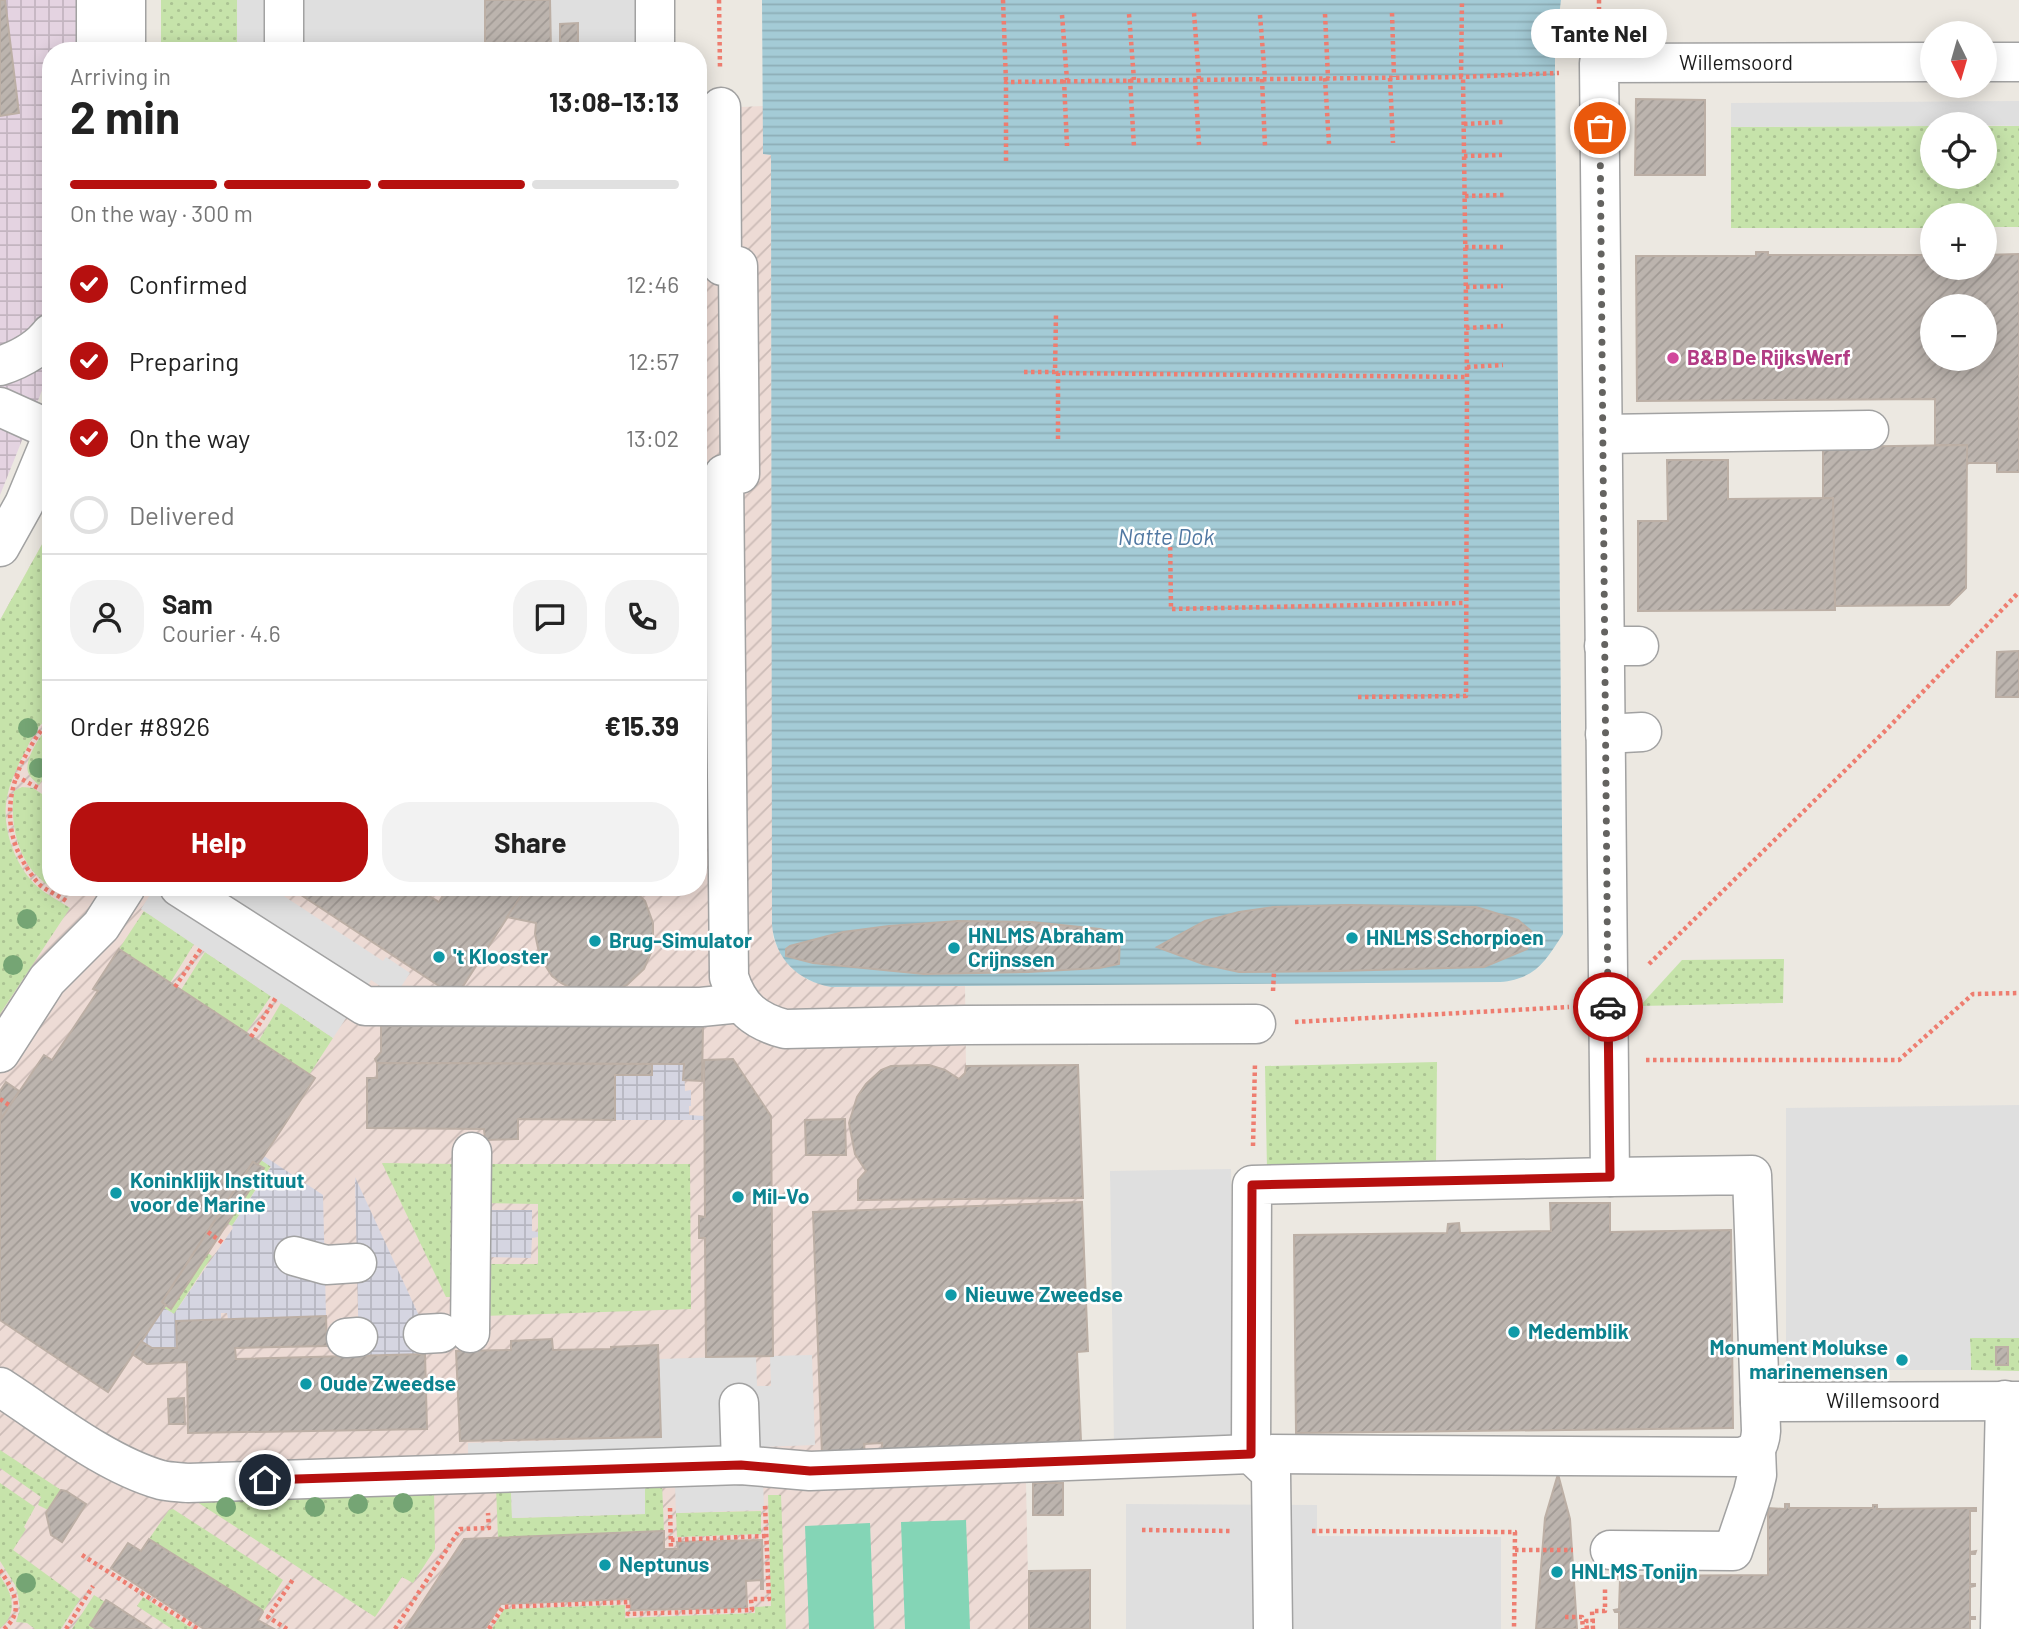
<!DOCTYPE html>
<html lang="en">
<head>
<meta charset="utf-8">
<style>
  body { margin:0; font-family:Barlow,sans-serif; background:#f2f2f2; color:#222; height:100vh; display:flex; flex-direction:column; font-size:26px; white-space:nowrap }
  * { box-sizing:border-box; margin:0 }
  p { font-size:23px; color:#767676 }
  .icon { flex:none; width:38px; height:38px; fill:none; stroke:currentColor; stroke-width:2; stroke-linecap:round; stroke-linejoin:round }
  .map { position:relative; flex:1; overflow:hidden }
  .drawer { position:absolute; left:42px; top:42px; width:665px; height:854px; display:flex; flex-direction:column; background:#fff; border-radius:28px; box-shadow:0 4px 18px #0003 }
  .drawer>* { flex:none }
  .needle { width:46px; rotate:175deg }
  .controls { position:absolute; left:1920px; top:21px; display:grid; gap:14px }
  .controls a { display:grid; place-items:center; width:77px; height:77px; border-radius:50%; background:#fff; box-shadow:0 4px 18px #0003; font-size:35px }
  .pin { position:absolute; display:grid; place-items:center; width:60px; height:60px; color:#fff; margin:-30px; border:4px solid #fff; border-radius:50%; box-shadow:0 2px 7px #0007 }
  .courier { position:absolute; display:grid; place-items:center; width:70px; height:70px; margin:-35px; border:5px solid #b6100f; border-radius:50%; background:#fff; color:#222; box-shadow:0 2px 9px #0007 }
  .bubble { position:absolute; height:49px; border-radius:24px; background:#fff; box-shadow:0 4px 18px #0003; font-size:23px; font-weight:700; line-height:49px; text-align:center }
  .headline em { font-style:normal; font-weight:700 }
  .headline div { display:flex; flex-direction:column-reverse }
  .headline { display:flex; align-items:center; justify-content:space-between; height:119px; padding:0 28px }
  h1 { font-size:46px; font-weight:700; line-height:52px }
  .bar { display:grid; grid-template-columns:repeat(4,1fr); gap:10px 7px; align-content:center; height:84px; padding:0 28px }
  .bar i { height:9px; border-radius:5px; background:#e0e0e0 }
  .bar .selected { background:#b6100f }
  .bar p { grid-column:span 4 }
  .line { display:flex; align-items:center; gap:18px; padding:0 28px; border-top:2px solid #e0e0e0 }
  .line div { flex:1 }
  .round { display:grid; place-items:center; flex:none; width:74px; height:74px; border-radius:28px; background:#f2f2f2 }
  ol { padding:0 28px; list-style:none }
  li { display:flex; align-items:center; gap:21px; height:77px }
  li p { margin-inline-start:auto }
  li .icon { padding:7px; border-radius:50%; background:#b6100f; color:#fff; stroke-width:4 }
  li:last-child { color:#767676 }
  li i { width:38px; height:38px; border:4px solid #e0e0e0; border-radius:50% }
  .primary-button { display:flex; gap:14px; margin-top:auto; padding:14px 28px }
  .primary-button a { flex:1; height:80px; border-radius:28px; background:#b6100f; color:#fff; font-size:28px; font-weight:700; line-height:80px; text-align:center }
  .primary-button a+a { background:#f2f2f2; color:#222 }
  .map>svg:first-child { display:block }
</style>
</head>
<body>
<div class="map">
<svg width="2019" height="1629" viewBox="0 0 2019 1629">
  <defs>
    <pattern id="industrial-grid" width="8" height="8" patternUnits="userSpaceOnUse" patternTransform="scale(1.75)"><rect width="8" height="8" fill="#e4d3e1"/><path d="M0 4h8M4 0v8" fill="none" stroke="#c3b5c0"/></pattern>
    <pattern id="military-furrows" width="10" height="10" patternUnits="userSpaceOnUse" patternTransform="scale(1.75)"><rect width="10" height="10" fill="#eddbd5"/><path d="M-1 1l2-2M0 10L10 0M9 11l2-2" fill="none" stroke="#cbbbb6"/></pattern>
    <pattern id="grass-dots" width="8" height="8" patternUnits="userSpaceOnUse" patternTransform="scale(1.75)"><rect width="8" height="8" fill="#c6e3aa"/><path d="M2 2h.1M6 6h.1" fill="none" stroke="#aac292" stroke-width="1.8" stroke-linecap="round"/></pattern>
    <pattern id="plaza-grid" width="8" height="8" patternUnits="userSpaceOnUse" patternTransform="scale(1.75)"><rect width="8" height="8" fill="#d5d5e1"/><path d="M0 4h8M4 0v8" fill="none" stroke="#b6b6c0"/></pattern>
    <pattern id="water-rules" width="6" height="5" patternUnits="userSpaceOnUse" patternTransform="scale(1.75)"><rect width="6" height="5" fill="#a4cbd6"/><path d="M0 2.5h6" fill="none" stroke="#8daeb7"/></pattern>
    <pattern id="building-hatch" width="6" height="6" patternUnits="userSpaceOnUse" patternTransform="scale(1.75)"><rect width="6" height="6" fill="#bcb4ae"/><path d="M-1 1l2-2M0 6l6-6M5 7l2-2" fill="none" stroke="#a19a95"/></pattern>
  </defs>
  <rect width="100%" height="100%" fill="#ece8e1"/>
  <path fill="url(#industrial-grid)" d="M0 0H106L105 51H51V368L0 495Z"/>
  <path fill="url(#military-furrows)" d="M763 106V154H771L773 937 778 949 789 965 808 980 824 985 965 986 966 1066 1078 1065 1088 1351 1077 1352 1081 1441 989 1445 997 1471V1484L1026 1483 1029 1629H0V620L51 528V887H698V109Z"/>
  <g fill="url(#grass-dots)">
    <rect x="161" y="0" width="76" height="51"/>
    <path d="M1932 126V177H1984L1985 126H2019V227H1985L1984 215H1932V228H1731V127Z"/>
    <path d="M51 528V717C36 724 30 743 23 756 16 769 10 783 7 797 1 827 15 867 38 887 47 895 60 901 70 908L0 1014V620Z"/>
    <path d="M51 726V767L39 785C35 781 30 778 28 772 24 760 41 732 51 726Z"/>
    <path d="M22 787 33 788 51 800V887C19 868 9 826 14 791Z"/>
    <path d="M144 911 194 944 170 983 119 949Z"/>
    <path d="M205 952 271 996 246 1033 181 990Z"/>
    <path d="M1784 959 1783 1003 1640 1006 1682 960Z"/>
    <path d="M281 1003 333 1038 309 1075 258 1042Z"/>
    <path d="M1437 1062 1436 1166 1267 1169 1265 1066Z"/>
    <path d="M261 1160 271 1166 232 1226 227 1223 264 1168 258 1163Z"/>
    <path d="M382 1163 455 1164 454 1297H446Z"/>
    <path d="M484 1164H690L691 1309 484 1316V1264H538V1204L484 1203Z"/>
    <path d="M208 1253 212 1256 174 1314 164 1308 165 1306 171 1309Z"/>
    <path d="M1970 1338H2019V1371L1971 1370Z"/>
    <path d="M0 1450 61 1490 48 1510 38 1505 41 1497 0 1468Z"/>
    <path d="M0 1483 35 1507 24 1527 26 1529 13 1550 80 1599 61 1629H35L27 1623 16 1622 20 1609 18 1595 15 1585 0 1561Z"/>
    <path d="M645 1483H662L664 1531 498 1538 496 1487H511L512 1518 645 1514Z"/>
    <path d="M434 1489 435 1549 413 1583 402 1577 375 1617 197 1502V1497Z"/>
    <path d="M768 1495H781L786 1629H492L504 1609 625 1605V1618L755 1613V1607L771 1606Z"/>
    <path d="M173 1509 283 1580 263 1612 149 1539 169 1510Z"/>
    <path d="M761 1511V1534L677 1537 676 1513Z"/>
    <path d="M0 1576C12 1593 19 1613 0 1628Z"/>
    <path d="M94 1595 105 1602 90 1625 96 1629H72Z"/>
    <path d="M143 1597 193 1629H172L137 1606Z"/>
  </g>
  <g fill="#84d5b6">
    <path d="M966 1520 970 1629H905L901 1522Z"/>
    <path d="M870 1523 874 1629H809L805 1526Z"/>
  </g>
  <g fill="#dfdfdf">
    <path d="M237 0H671L670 51H237Z"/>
    <path d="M2019 101V126L1932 124V126L1731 127V103Z"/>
    <path d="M155 887H270L383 961 386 957 410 973 395 996 371 980 333 1038 141 909Z"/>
    <path d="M2019 1105V1338H1970L1971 1370H1786V1108Z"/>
    <path d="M1231 1169 1234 1443 1114 1445 1110 1171Z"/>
    <path d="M812 1355 815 1445 762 1447 764 1510 676 1513 675 1485 645 1484V1514L512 1518 511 1488 468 1456V1443L661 1437 659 1359 756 1356 757 1386H771L770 1356Z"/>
    <path d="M1126 1504 1317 1505V1536L1501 1537V1629H1126Z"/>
  </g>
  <g fill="url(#plaza-grid)">
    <path d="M652 1064H684L685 1091 691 1090V1106H689V1115L704 1116V1120H615V1075H652Z"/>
    <path d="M264 1156 323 1195 326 1316 228 1319 227 1313H221V1320L176 1321 177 1348H152L141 1341 164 1308 174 1314 233 1228 232 1226 271 1167 261 1160Z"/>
    <path d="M355 1177 421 1320 425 1354 359 1356Z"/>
    <path d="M485 1210H532V1231L538 1232V1237L532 1238 531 1258 484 1257Z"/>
  </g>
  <path fill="url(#water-rules)" d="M762 0H1561L1555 48V72L1563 934C1545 962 1535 979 1500 982L831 987C798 981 775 959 772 925L771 155 763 154Z"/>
  <g fill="url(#building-hatch)" stroke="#bcafa5" stroke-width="2" fill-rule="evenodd">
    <path d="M0 0H5L19 113 0 116Z"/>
    <path d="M485 0H550L551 51H485Z"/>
    <path d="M578 23V51H560V24Z"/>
    <path d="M1636 99 1705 100V175H1635Z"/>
    <rect x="698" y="182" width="12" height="29"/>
    <path d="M1756 252H1768V255H1932V268H1984V255L2019 254V472H1997V463H1969L1967 464V445H1935V399L1637 401 1636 256H1756ZM1932 306H1984V359H1932Z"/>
    <path d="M1967 445 1966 588 1949 605 1835 606 1833 498H1823V447Z"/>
    <path d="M1667 460H1728V499L1833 498 1835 610 1638 611V521H1668Z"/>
    <path d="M2019 651V697H1996L1997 652Z"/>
    <path d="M289 887H415L439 902 448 887H527L456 997Z"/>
    <path d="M527 887H631L645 901 653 923V948L644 969 627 985 617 990 571 988 561 983 552 976 540 957 535 934 536 923 507 917Z"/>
    <path d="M1346 905 1476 907 1518 920 1531 931V940L1527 949 1484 967 1337 971 1239 972 1203 964 1157 947 1205 921 1239 912 1273 907Z"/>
    <path d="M958 921 1032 922 1100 929 1120 934 1119 964 1099 968 1028 972 924 974 813 963 786 956V949L790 946 843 932 889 926Z"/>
    <path d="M119 949 315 1078 264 1156 257 1165 253 1162 200 1243 162 1302 166 1304 165 1306 108 1392 0 1320V1120L44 1055 52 1060 98 991 93 989Z"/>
    <path d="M381 1026H703L702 1081 683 1080 684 1064 377 1063 375 1059 381 1052Z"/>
    <path d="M733 1059 771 1116 773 1356 706 1357 705 1238H699V1216L705 1217 704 1060Z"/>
    <path d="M377 1063 652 1064V1075H615V1120L518 1119V1139L485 1140 484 1129 367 1128V1078H377Z"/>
    <path d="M929 1065 945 1070 959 1079 965 1073 966 1066 1078 1065 1083 1198 858 1200V1180L866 1171 855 1154 849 1123 857 1097 866 1084 881 1070 891 1066Z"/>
    <path d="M6 1082 19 1091 1 1119 0 1091Z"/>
    <path d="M845 1119 846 1155H806L805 1120Z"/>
    <path d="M253 1162 264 1168 171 1309 162 1302Z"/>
    <path d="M1082 1202 1088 1351 1077 1352 1081 1441 882 1449V1443L864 1444 865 1454 822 1455 813 1212Z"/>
    <path d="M1550 1203H1610V1232L1731 1230 1733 1428 1296 1433 1294 1235 1447 1233 1448 1224 1459 1223 1460 1233 1551 1231Z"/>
    <path d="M326 1316 327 1346 235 1348 236 1359 425 1354 427 1429 188 1433 187 1362 147 1364 132 1354 141 1341 152 1348H177L176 1321Z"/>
    <path d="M552 1339 553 1350 611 1349V1347L658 1345 661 1437 460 1441 456 1351 511 1350V1341Z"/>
    <rect x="1996" y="1347" width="12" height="18"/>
    <path d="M184 1398 185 1424H169L168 1399Z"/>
    <path d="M1558 1474 1570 1519 1577 1629H1536L1545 1518Z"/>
    <rect x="1033" y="1483" width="30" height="32"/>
    <path d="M61 1490 66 1491 86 1504 62 1542 51 1535 46 1513Z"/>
    <path d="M1785 1504H1789V1508H1873V1505H1877V1509L1976 1508V1511H1970V1552L1976 1551 1975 1554H1970V1584H1975V1586L1970 1587V1617H1975V1619H1970V1629H1619V1612H1615L1614 1610 1619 1609 1620 1579H1615V1576H1620L1619 1570H1621V1576L1768 1575V1508L1785 1509Z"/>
    <path d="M662 1531H664V1549H678L677 1542 762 1540 763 1589H761V1580L746 1581 747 1607 746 1608 631 1610 630 1599 501 1604 485 1629H405L464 1539Z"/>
    <path d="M149 1539 262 1610 263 1612 258 1620 274 1629H204L111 1568 128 1543 141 1551Z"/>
    <path d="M1029 1571 1090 1570V1629H1029Z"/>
    <path d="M106 1600 108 1601 151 1629H96L90 1625Z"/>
  </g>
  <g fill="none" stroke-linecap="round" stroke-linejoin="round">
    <g stroke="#a2a2a2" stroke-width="41">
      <g id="minor">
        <path d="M96 51V0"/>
        <path d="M126 51V0"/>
        <path d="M284 51V0"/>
        <path d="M655 51V0"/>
        <path d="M1984 62H2019"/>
        <path d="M721 107 722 266H738L740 474H724L729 977C739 1008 755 1021 785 1029L965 1025 1256 1024"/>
        <path d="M0 366C18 360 39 349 51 333"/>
        <path d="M0 407 51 430"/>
        <path d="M1603 434 1869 430"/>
        <path d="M0 547 24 504 51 439"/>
        <path d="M1604 646H1639"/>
        <path d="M1605 734 1642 732"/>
        <path d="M179 887 365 1006 701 1007 741 1003"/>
        <path d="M0 1053 47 980 101 926 126 887"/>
        <path d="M294 1256 326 1265 357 1263"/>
        <path d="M470 1333 472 1152"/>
        <path d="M423 1334 441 1333"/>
        <path d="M346 1338 358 1337"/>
        <path d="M0 1387C48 1418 105 1464 161 1480 169 1482 179 1482 188 1483L741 1465 810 1471 1251 1454 1740 1457C1755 1454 1760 1446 1761 1431L1752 1175 1610 1177"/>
        <path d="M1760 1402 2019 1401"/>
        <path d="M739 1403 741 1465"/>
        <path d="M1610 1550 1733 1551 1753 1492 1757 1475 1756 1450"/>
        <path d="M1273 1629 1271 1473 1251 1454 1252 1185 1610 1177 1599 63 1932 62"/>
        <path d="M2000 1629 2005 1400"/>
      </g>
    </g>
    <g stroke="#ee7d70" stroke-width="4.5" stroke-dasharray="3.5 3.5" stroke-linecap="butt">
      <path d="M719 0 720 68"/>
      <path d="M1003 0 1006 82"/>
      <path d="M1599 0V24"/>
      <path d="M1194 13 1199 79"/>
      <path d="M1392 13 1394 77"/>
      <path d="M1129 14 1134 80"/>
      <path d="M1325 14 1328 78"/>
      <path d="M1062 15 1067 80"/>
      <path d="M1260 15 1265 78"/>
      <path d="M1461 77 1462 0"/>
      <path d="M1325 78 1329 144"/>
      <path d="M1390 78 1393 143"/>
      <path d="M1130 79 1134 147"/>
      <path d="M1195 79 1199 145"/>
      <path d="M1262 79 1265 146"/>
      <path d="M1064 80 1067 146"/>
      <path d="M1464 124 1503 122"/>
      <path d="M1464 156 1502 155"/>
      <path d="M1006 161V82L1461 77 1559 73"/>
      <path d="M1465 196 1504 195"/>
      <path d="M1465 247H1503"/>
      <path d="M1466 287 1503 286"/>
      <path d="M1466 328 1503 326"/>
      <path d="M1467 367 1503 365"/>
      <path d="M1024 372H1055L1056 314"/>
      <path d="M1058 439V373L1467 377"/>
      <path d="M1170 533 1171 609 1465 603"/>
      <path d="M1358 697 1466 696 1467 377 1463 77"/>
      <path d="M51 721C38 731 31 746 23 760 7 794 4 830 24 863 28 870 34 879 40 885 48 891 59 896 68 902"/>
      <path d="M16 776 38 788"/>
      <path d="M1649 964 1887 729 2019 592"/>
      <path d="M175 987 202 947"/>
      <path d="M1273 991 1274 972"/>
      <path d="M1295 1022 1569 1007"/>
      <path d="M251 1037 277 996"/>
      <path d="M1646 1060H1899L1973 994 2019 993"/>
      <path d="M0 1099 9 1105"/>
      <path d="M1253 1146 1255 1063"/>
      <path d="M208 1232 223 1243"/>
      <path d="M670 1508 671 1549"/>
      <path d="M1142 1530 1233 1531"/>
      <path d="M1312 1531 1515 1532 1514 1629"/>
      <path d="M671 1540 766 1536"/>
      <path d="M1515 1550H1573"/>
      <path d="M82 1555 198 1629"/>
      <path d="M0 1570C13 1590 26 1610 4 1629"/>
      <path d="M1565 1617H1582L1583 1629"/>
      <path d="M66 1629 93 1586"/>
      <path d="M287 1629 268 1617 294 1578"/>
      <path d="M395 1629 460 1529 489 1528 488 1513"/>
      <path d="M489 1629 503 1607 628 1602V1614L752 1610 751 1599H769L765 1505"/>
      <path d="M1587 1629 1586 1621H1595"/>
      <path d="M1593 1629 1592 1611H1605V1589"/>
    </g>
    <use href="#minor" stroke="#fff" stroke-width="38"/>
  </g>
  <g fill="#75a574">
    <circle cx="28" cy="728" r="10"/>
    <circle cx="39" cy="768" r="10"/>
    <circle cx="27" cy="919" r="10"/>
    <circle cx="13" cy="965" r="10"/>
    <circle cx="403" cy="1503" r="10"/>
    <circle cx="358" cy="1504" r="10"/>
    <circle cx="226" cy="1507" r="10"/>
    <circle cx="315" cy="1507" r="10"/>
    <circle cx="26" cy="1583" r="10"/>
  </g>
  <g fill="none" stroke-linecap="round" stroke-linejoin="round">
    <path stroke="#646360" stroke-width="7" stroke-dasharray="0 12.6" d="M1600 128 1608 1007"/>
    <path stroke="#b6100f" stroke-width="9" d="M265 1480 741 1465 810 1471 1251 1454 1252 1185 1610 1177 1608 1007"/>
  </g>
  <circle fill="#d1479c" stroke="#fff" stroke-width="2.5" cx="1673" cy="358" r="7"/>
  <g fill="#0f9aa8" stroke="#fff" stroke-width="2.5">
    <circle cx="1352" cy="938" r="7"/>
    <circle cx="595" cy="941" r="7"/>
    <circle cx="954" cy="948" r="7"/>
    <circle cx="439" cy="957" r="7"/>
    <circle cx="116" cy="1193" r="7"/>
    <circle cx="738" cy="1197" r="7"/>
    <circle cx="951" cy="1295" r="7"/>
    <circle cx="1514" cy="1332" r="7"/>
    <circle cx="1902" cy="1360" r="7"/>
    <circle cx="306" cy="1384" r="7"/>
    <circle cx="605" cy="1565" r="7"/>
    <circle cx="1557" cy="1572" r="7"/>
  </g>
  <g text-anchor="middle" stroke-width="5" stroke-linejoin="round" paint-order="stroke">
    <g font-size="21" fill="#1b1b1b" stroke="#fff">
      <text x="1736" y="70">Willemsoord</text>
      <text x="1883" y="1408">Willemsoord</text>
    </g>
    <g font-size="21" font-weight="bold" fill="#b23c85" stroke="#fff" text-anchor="start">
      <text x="1687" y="365">B&amp;B De RijksWerf</text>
    </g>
    <g font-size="21" font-weight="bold" fill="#0d838f" stroke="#fff" text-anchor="start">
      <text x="968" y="943">HNLMS Abraham<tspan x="968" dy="24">Crijnssen</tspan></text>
      <text x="1366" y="945">HNLMS Schorpioen</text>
      <text x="609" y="948">Brug-Simulator</text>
      <text x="453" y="964">'t Klooster</text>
      <text x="130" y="1188">Koninklijk Instituut<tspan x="130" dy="24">voor de Marine</tspan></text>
      <text x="752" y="1204">Mil-Vo</text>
      <text x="965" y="1302">Nieuwe Zweedse</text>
      <text x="1528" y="1339">Medemblik</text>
      <text x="1888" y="1355" text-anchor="end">Monument Molukse<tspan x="1888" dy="24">marinemensen</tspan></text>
      <text x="320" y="1391">Oude Zweedse</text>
      <text x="619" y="1572">Neptunus</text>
      <text x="1571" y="1579">HNLMS Tonijn</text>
    </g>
    <g font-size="23" font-style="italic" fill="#5078a2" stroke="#fff">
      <text x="1166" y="545">Natte Dok</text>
    </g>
  </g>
</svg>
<div class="controls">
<a><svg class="needle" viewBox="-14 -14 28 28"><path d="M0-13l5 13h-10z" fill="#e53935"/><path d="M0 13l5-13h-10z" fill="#767676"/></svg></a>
<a><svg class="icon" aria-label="locate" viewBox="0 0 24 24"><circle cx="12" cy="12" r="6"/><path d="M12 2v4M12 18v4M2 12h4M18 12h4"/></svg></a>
<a>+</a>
<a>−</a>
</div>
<div class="pin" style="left:1600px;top:128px;background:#ea580c"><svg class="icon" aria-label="bag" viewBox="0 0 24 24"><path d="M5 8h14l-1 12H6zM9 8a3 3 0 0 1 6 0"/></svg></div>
<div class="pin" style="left:265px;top:1480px;background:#1f2937"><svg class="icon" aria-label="home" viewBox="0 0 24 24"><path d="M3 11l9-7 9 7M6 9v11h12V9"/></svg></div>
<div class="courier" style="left:1608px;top:1007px"><svg class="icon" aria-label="car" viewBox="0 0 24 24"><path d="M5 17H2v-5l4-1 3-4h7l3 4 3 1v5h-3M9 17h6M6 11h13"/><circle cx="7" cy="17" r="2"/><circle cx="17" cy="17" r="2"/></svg></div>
<div class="bubble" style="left:1531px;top:9px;width:136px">Tante Nel</div>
<section class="drawer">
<div class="headline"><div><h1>2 min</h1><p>Arriving in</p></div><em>13:08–13:13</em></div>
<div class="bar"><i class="selected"></i><i class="selected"></i><i class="selected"></i><i></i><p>On the way · 300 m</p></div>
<ol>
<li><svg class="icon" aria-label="check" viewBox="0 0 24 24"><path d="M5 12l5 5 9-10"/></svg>Confirmed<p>12:46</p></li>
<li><svg class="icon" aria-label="check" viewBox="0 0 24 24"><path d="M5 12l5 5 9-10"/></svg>Preparing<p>12:57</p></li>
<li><svg class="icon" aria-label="check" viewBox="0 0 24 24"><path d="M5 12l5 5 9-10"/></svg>On the way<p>13:02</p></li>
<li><i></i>Delivered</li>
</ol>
<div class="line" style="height:126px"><a class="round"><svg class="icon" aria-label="person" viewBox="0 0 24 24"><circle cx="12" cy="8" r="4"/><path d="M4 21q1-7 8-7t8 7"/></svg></a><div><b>Sam</b><p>Courier · 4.6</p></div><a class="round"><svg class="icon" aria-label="chat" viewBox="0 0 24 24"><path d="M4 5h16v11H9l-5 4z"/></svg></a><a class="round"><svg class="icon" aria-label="phone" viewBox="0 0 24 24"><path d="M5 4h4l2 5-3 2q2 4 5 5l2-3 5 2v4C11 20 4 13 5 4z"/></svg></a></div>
<div class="line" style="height:91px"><div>Order #8926</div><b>€15.39</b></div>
<div class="primary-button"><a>Help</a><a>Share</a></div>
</section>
</div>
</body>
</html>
